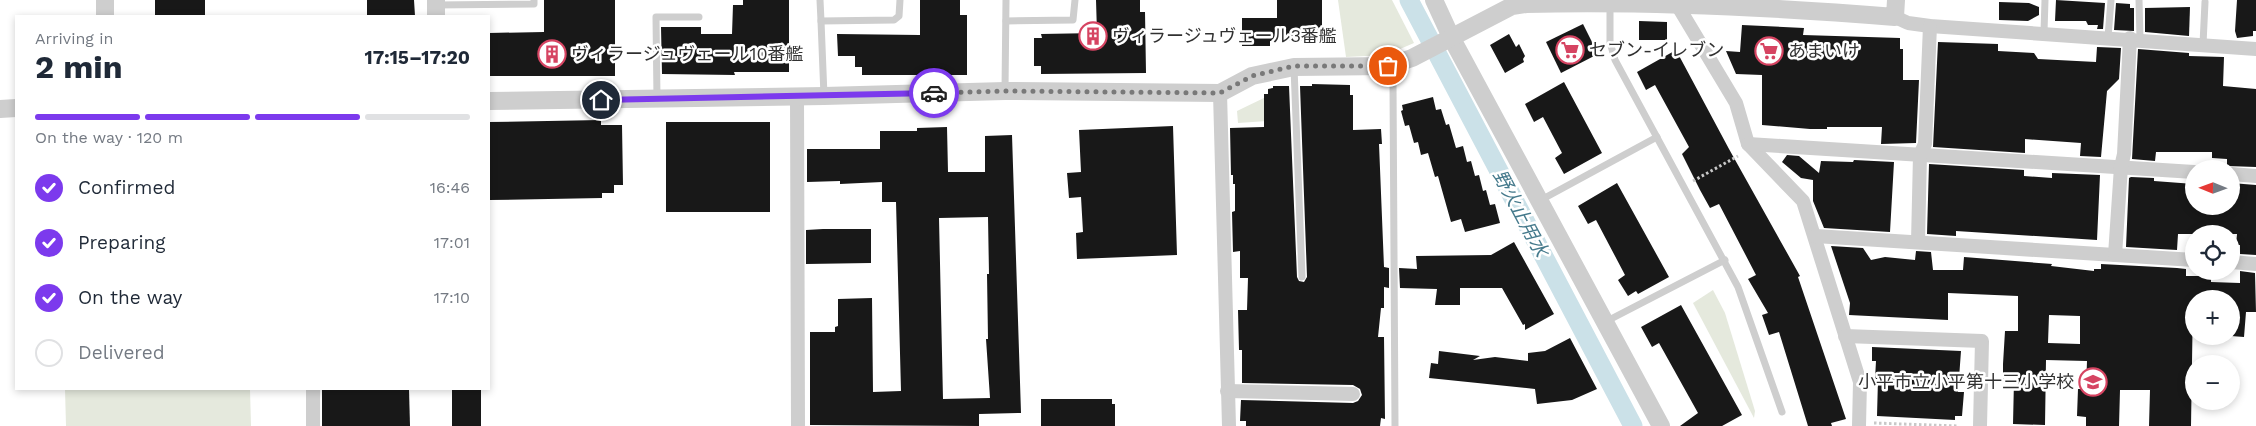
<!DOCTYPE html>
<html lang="en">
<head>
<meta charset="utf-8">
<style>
  body { margin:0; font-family:"Work Sans","Noto Sans JP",sans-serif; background:#f6f6f7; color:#1f2937; height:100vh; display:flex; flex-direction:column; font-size:19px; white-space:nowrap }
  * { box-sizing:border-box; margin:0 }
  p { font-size:16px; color:#747a83 }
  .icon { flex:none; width:28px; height:28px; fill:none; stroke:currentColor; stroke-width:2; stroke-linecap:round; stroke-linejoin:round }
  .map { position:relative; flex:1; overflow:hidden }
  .panel { position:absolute; left:15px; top:15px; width:475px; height:375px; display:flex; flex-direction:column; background:#fff; border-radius:0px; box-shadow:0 2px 8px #0003 }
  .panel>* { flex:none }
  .needle { width:32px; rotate:271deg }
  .controls { position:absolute; left:2185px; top:160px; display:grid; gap:10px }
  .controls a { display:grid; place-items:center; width:55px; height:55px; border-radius:50%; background:#fff; box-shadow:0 2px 8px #0003; font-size:25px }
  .pin { position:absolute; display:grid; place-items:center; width:42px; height:42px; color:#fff; margin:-21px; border:2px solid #fff; border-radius:50%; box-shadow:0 1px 5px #0007 }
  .courier { position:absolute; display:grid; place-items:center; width:50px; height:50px; margin:-25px; border:4px solid #7c3aed; border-radius:50%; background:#fff; color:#222; box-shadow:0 1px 6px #0007 }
  .overview em { font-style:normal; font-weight:700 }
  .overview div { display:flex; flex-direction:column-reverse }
  .overview { display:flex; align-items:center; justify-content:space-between; height:85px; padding:0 20px }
  h1 { font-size:32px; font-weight:700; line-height:38px }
  .bar { display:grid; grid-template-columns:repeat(4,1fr); gap:8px 5px; align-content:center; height:60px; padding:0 20px }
  .bar i { height:6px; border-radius:4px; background:#e0e1e3 }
  .bar .on { background:#7c3aed }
  .bar p { grid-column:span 4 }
  ol { padding:0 20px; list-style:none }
  li { display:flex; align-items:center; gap:15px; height:55px }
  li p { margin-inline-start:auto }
  li .icon { padding:5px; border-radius:50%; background:#7c3aed; color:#fff; stroke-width:4 }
  li:last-child { color:#747a83 }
  li i { width:28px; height:28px; border:2px solid #e0e1e3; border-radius:50% }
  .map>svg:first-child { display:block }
</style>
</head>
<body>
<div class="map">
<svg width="2256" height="426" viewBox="0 0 2256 426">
  <rect width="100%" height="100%" fill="#fff"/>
  <g fill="#e5e9dd">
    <path d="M1338 0H1392L1414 43 1386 55 1346 57Z"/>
    <path d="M1268 96 1267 121 1238 123 1237 111Z"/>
    <path d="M1713 290 1725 313 1755 411 1754 418 1693 303Z"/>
    <path d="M65 389H250L251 426H66Z"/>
  </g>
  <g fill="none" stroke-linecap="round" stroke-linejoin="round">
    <path stroke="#cbe1e8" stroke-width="19" d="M1409 0 1633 426"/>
  </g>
  <g fill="#181818" fill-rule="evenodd">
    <rect x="155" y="0" width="50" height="16"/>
    <path d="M367 0H414L415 16H367Z"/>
    <path d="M544 0H615V76H489V33L544 32Z"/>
    <path d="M743 0H789V72H734L735 75 662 74 661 27H701V34H732L733 5H743Z"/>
    <path d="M920 0H960V15H967V75H862V67H855V56H838L837 34 920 35Z"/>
    <path d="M1096 0H1140V12H1145L1146 73 1041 74V66H1034V38H1042L1041 34 1097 33Z"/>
    <path d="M1277 0H1322V41H1270V46H1242V18H1277Z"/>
    <path d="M2056 0 2105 3 2103 29H2097L2098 25H2088L2086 21H2055Z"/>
    <path d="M2237 0H2256V31H2253V36L2237 38 2235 31Z"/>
    <path d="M1999 2 2029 3 2039 7V15L2028 21 1999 20Z"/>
    <path d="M2116 3 2130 4V8H2134V31L2114 30Z"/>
    <path d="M2190 7 2189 36 2145 32V8Z"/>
    <path d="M1639 21 1667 22V40H1639Z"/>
    <path d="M1583 24 1598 54 1561 73 1546 42Z"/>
    <path d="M1742 25 1804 28 1803 35 1900 38V49H1903V80H1919L1916 143 1881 144 1882 127H1827V129H1810L1762 125V75L1736 74 1726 51 1740 52Z"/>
    <path d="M1509 34 1516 47 1519 44 1525 56 1523 59 1524 62 1505 73 1490 45Z"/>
    <path d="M1938 42 1998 44V51L2034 53 2038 59 2096 62 2097 47 2121 48 2119 79 2107 91 2101 157 2080 156 2081 143 2025 139V153L1933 147Z"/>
    <path d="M2138 49 2189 53V56L2224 57 2223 86 2256 89V167L2227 166V159L2212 158V152H2156L2155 161 2132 159Z"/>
    <path d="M1676 50 1729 149 1800 276 1798 277 1846 419 1831 423 1832 426H1808L1779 332 1769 335 1762 315 1768 313 1748 279 1756 275 1719 204 1710 208 1700 190 1682 154 1689 147 1655 85 1646 90 1637 72Z"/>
    <path d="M1564 82 1602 153 1564 174 1555 158 1562 153 1543 117 1534 122 1525 104Z"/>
    <path d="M1312 84 1350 85V95H1353V130L1381 129 1382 144H1379L1384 267 1389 268V288L1384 287V308H1381L1378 337H1384L1385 419 1381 418 1380 426H1246V421H1240L1241 400 1353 403 1358 401 1362 395 1360 389 1353 385 1242 383V350H1239L1238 310H1247L1248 278H1240V251L1233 252 1232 212 1235 211V184H1233V175H1231L1230 128 1264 127V94H1268V89L1273 88V86H1289L1297 277 1299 281 1304 282 1307 277 1300 86H1312Z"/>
    <path d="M1433 97 1436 110 1441 109 1446 125 1449 124 1456 148 1463 146 1467 162 1471 161 1475 176 1479 175 1483 191 1486 190 1490 205 1495 204 1500 223 1465 232 1461 219 1451 222 1438 176 1435 177 1428 153 1421 155 1418 142 1414 143 1409 125 1405 126 1401 111 1403 110 1402 105Z"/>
    <path d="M601 120V125H622L623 185H614V193H602V198L489 200V122Z"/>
    <rect x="666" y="122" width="104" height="90"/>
    <path d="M1173 126 1177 255 1077 259 1076 233 1083 232 1081 197 1069 198 1067 173 1081 172 1079 130Z"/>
    <path d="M947 127 948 172H985V136L1012 135 1021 413 979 414V426L810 425V332H835V327L838 326V299L872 298 873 392 901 391 896 202H882V182L840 184V181L807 182V149H880V131H917V128ZM988 217 989 274H987L988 339H986L990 398 943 399 939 218Z"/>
    <path d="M1787 155 1799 156 1819 173 1821 161 1853 162 1854 160 1894 162 1890 232 1824 228 1813 201V180L1801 178 1782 162Z"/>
    <path d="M1929 164 2024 170V176L2052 178V173L2100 175 2097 240 1956 231V236L1927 234Z"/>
    <path d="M2131 177 2154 178V181L2194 184V206H2231V183L2256 185V255L2240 254V245H2236L2237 234H2178L2177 250 2126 247 2129 178Z"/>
    <path d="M1617 183 1669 277 1638 294 1636 291 1628 296 1618 280 1625 275 1596 220 1588 224 1578 206Z"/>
    <path d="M823 229H871V263L806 264V230Z"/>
    <path d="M1514 242 1554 314 1525 330V324L1523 325 1502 288H1460V305H1435L1437 289 1400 288 1399 268 1417 269 1416 256 1491 255Z"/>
    <path d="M1831 246 1863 248 1871 260 1885 257 1915 260 1916 251 1931 252 1933 270H1963L1964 257 2052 264 2051 266 2094 271V269H2101V264L2177 268 2186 269V276H2211V282L2240 283V271L2255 273 2256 312H2246L2244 337 2231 336V299H2193L2191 426H2149L2150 390H2120L2119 426H2086V417L2077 416 2078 389H2086L2087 361 2046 360 2045 425 2013 424 2014 380H2003V364L2005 331H2018V296L1948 293V320L1849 315 1850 303ZM2049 315 2080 316V344L2048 343Z"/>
    <path d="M1681 305 1742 415 1722 426H1680L1698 413 1659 343 1652 347 1641 327Z"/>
    <path d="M1570 338 1597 389 1572 400 1537 404 1535 389 1429 378 1431 363 1438 364 1439 351 1480 356 1473 360 1495 357 1528 361V353L1545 351Z"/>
    <path d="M1872 347 1961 351 1958 392H1964L1962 416H1955V420L1877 416 1878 379H1875L1876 361H1872Z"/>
    <path d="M322 389H409L410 426H322Z"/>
    <rect x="452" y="389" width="29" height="37"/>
    <path d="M1041 399H1112V404H1115V426H1041Z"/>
  </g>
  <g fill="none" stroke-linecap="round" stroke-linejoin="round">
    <g stroke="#c8c8c8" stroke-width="3" stroke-dasharray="2.5 2.5" stroke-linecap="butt">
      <path d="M1693 181 1738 156"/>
      <path d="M1874 423 1958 426"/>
    </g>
    <g stroke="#cecece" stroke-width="7">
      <path d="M820 0 821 21 894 20 899 16 900 0"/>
      <path d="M2139 0 2140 39"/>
      <path d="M436 5 534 4V0"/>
      <path d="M1610 5V42L1615 60 1738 287 1782 412"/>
      <path d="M821 21 824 96"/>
      <path d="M1006 21 1073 20 1075 0"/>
      <path d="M2044 32 2045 0"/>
      <path d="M2108 37 2111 0"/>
      <path d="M2203 44 2205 2"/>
      <path d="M1294 67 1302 277"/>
      <path d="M1393 83 1395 426"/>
      <path d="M1005 90 1006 0"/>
      <path d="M657 99 656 17H699"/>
      <path d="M1539 201 1657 137"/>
      <path d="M1605 322 1725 260"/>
    </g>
    <g stroke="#cecece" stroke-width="14">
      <path d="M1676 3 1736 103 1748 144 1803 201 1860 382 1859 426"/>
      <path d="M1895 17 1908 23 1930 26 2256 49"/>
      <path d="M1220 93 1229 426"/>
      <path d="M797 96 798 426"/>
      <path d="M1748 144 2194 172"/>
      <path d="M2231 174 2256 176"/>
      <path d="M1815 236 2194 260"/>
      <path d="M1918 242 1920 155 1925 144 1930 26"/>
      <path d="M2115 255 2121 167 2124 154 2130 38"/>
      <path d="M2231 262 2256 264"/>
      <path d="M1845 336 1982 341 1980 426"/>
      <path d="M313 389V426"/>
      <path d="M1227 391 1353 394"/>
    </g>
    <g stroke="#cecece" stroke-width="18">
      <path d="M105 0V16"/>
      <path d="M436 0V16"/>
      <path d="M1434 0 1451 37 1661 426"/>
      <path d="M489 101 824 96 1005 91 1220 93 1252 76 1294 67 1388 66 1412 58 1512 6 1526 4C1649 1 1771 7 1895 17L1896 0"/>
      <path d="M0 109 16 108"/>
    </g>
  </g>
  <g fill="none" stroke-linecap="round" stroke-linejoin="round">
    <path stroke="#797979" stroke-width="5" stroke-dasharray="0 9" d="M934 93 1005 91 1220 93 1252 76 1294 66H1388"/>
    <path stroke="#7c3aed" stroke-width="6" d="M601 100 934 93"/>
  </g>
  <defs>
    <g id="building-ring" transform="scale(1.4375)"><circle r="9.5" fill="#fff" stroke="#d64462" stroke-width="1.5"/><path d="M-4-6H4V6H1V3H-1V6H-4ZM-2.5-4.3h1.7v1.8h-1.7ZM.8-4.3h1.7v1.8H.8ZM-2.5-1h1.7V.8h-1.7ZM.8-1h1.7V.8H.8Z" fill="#d64462"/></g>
    <g id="supermarket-ring" transform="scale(1.4375)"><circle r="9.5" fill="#fff" stroke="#d64462" stroke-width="1.5"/><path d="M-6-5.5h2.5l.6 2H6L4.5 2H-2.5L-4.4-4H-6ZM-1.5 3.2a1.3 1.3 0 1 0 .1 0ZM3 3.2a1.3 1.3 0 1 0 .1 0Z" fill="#d64462"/></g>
    <g id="school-ring" transform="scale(1.4375)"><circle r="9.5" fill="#fff" stroke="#d64462" stroke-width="1.5"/><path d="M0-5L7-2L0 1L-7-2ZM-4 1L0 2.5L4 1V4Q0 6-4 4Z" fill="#d64462"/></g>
  </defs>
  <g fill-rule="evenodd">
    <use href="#building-ring" x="1093" y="36"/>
    <use href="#supermarket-ring" x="1570" y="50"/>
    <use href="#supermarket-ring" x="1769" y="51"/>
    <use href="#building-ring" x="552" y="54"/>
    <use href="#school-ring" x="2093" y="382"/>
  </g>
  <g text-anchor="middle" stroke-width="5" stroke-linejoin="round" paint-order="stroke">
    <g font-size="18" fill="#313131" stroke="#fff" text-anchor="start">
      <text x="1112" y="42">ヴィラージュヴェール3番艦</text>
      <text x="1589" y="56">セブン-イレブン</text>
      <text x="1788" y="57">あまいけ</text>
      <text x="571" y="60">ヴィラージュヴェール10番艦</text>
      <text x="2074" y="388" text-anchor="end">小平市立小平第十三小学校</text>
    </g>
    <g font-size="19" font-style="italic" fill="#457a8c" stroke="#fff">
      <text transform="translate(1521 213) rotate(62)" y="7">野火止用水</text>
    </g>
  </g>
</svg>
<div class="controls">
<a><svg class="needle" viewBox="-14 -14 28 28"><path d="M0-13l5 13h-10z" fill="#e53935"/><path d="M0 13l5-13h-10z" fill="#747a83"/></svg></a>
<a><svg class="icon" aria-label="locate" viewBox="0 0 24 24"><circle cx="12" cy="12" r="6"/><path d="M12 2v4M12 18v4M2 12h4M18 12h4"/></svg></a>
<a>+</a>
<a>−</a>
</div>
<div class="pin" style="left:1388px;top:66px;background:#ea580c"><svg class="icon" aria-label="bag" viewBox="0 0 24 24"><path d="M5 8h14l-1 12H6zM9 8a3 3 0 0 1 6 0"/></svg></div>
<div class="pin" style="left:601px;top:100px;background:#1f2937"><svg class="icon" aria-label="home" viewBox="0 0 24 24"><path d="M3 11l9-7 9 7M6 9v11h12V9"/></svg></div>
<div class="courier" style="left:934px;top:93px"><svg class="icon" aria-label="car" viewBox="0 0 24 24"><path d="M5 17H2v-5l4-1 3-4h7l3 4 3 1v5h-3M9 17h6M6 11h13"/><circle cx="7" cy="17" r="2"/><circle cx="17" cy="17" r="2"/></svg></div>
<section class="panel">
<div class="overview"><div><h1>2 min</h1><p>Arriving in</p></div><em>17:15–17:20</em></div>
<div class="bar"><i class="on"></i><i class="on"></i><i class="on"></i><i></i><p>On the way · 120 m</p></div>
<ol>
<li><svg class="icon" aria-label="check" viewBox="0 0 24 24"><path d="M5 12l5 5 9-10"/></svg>Confirmed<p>16:46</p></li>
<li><svg class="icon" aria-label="check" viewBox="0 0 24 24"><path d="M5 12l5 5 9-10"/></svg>Preparing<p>17:01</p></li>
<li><svg class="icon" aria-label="check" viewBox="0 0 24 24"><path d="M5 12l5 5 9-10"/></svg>On the way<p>17:10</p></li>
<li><i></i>Delivered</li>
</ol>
</section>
</div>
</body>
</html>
